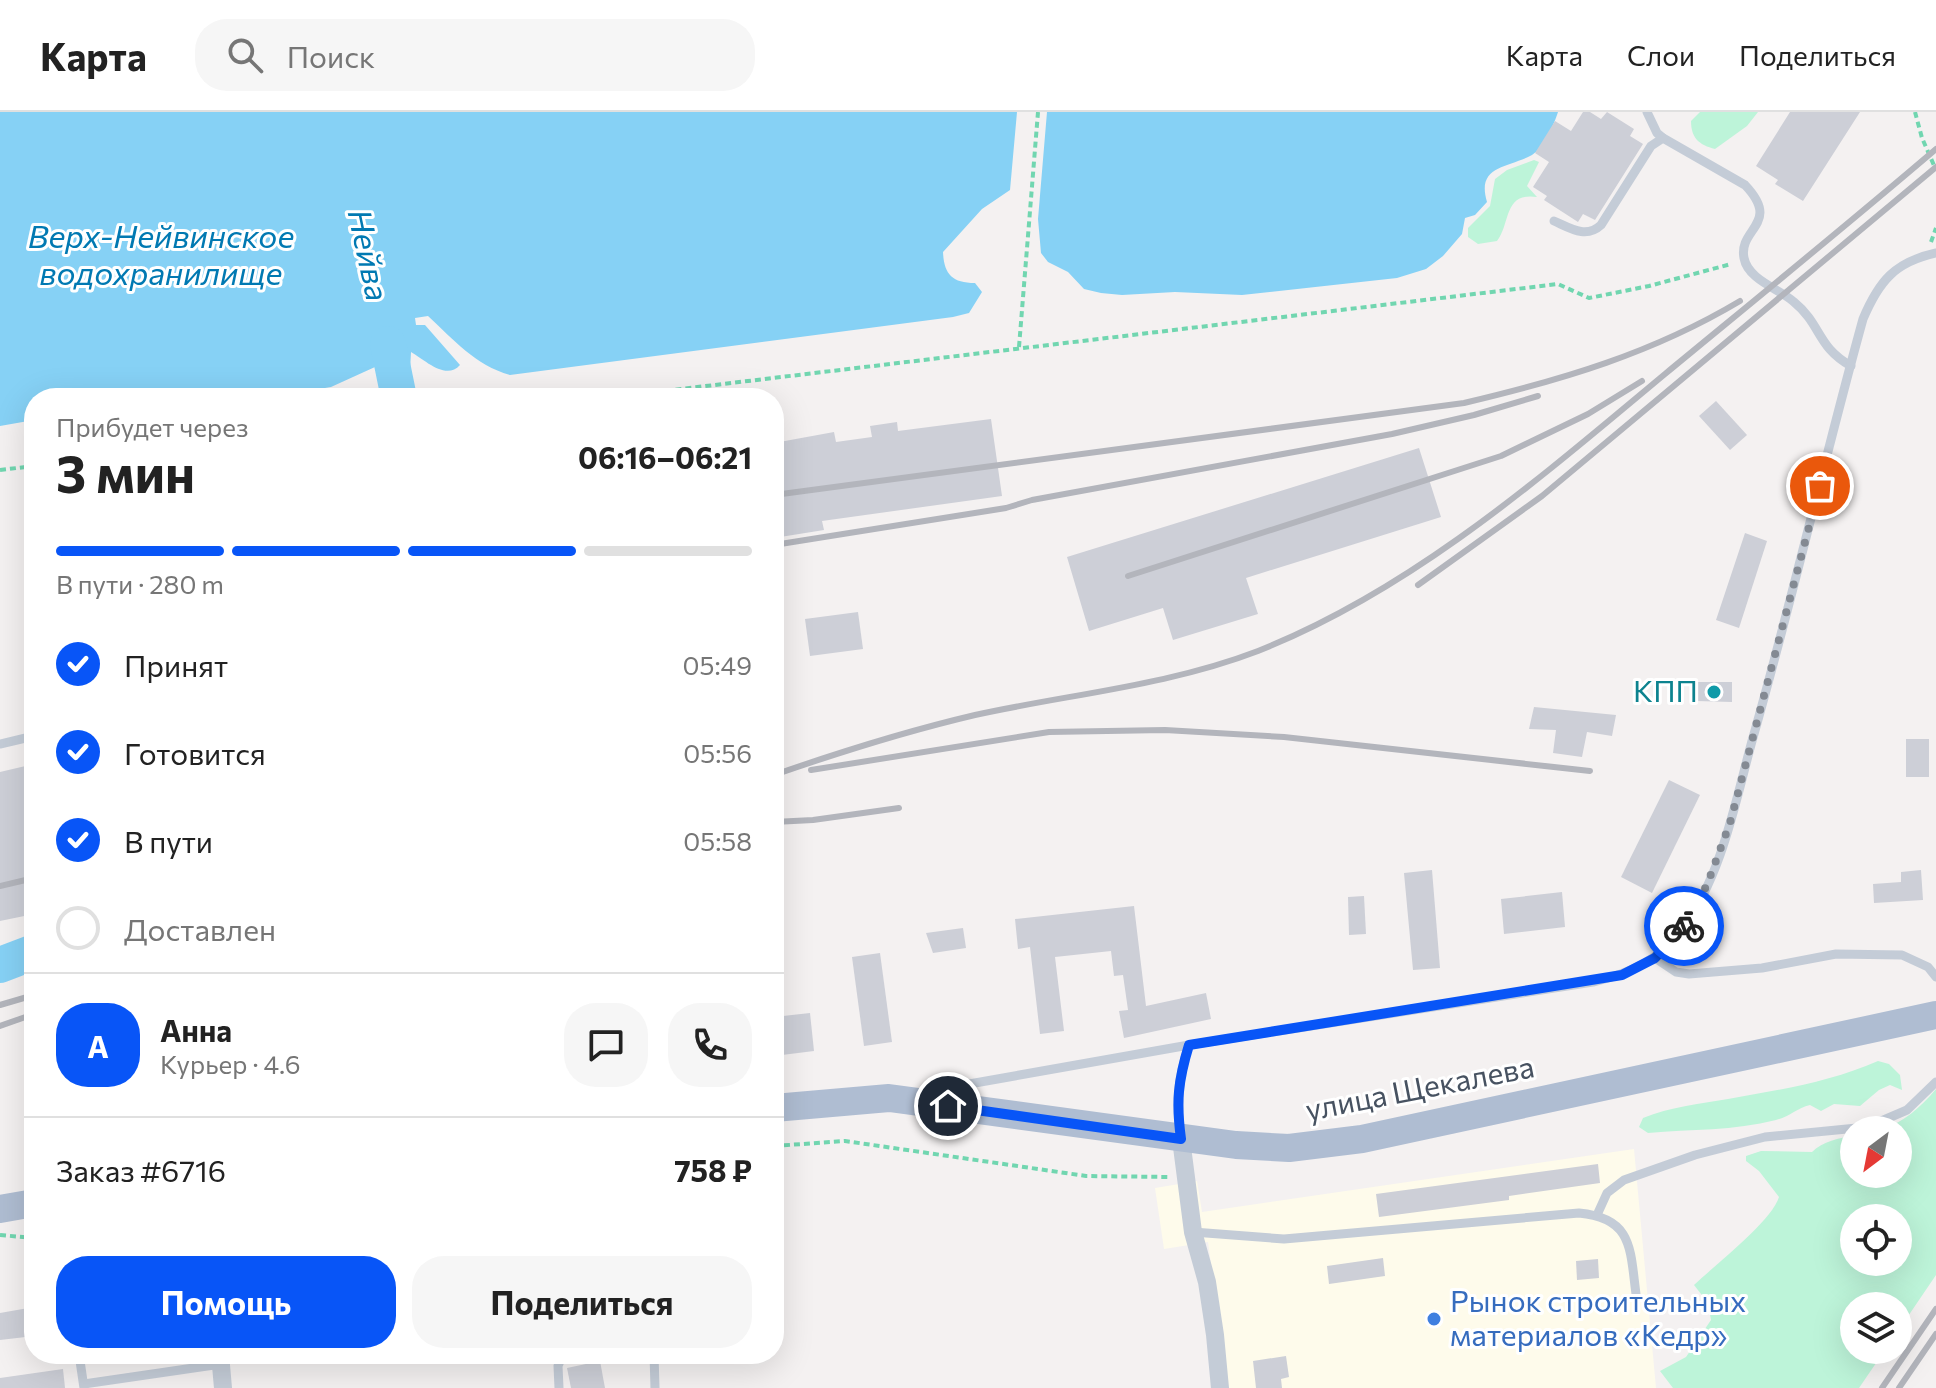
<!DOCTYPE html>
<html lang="ru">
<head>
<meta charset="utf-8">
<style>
  body { margin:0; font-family:Commissioner,sans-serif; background:#f6f6f6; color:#222; height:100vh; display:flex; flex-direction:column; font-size:30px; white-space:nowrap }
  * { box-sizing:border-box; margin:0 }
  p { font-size:26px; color:#767676 }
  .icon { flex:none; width:44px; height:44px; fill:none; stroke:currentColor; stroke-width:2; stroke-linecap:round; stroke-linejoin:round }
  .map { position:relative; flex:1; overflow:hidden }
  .side { position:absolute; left:24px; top:276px; width:760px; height:976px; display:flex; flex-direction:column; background:#fff; border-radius:32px; box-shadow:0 8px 32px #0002 }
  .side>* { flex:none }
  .needle { width:52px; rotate:212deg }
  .tools { position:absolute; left:1840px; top:1004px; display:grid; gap:16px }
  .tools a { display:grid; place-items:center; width:72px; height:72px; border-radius:50%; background:#fff; box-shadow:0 8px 32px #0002; font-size:40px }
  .pin { position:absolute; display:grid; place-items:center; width:68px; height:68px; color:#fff; margin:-34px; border:4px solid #fff; border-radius:50%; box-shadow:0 2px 8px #0007 }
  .courier { position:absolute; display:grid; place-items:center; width:80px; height:80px; margin:-40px; border:6px solid #0855f7; border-radius:50%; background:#fff; color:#222; box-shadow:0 2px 10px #0007 }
  .summary em { font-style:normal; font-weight:700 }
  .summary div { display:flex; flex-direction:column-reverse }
  .summary { display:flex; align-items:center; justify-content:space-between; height:136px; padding:0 32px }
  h1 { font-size:52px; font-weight:700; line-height:60px }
  .bar { display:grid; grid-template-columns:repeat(4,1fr); gap:12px 8px; align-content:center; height:96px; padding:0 32px }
  .bar i { height:10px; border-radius:6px; background:#e0e0e0 }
  .bar .current { background:#0855f7 }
  .bar p { grid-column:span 4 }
  .line { display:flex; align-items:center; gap:20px; padding:0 32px; border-top:2px solid #e0e0e0 }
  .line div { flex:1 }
  .round { display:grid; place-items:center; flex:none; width:84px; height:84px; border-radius:32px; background:#f6f6f6 }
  ol { padding:0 32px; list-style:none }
  li { display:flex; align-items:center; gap:24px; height:88px }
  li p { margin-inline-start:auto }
  li .icon { padding:8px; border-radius:50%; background:#0855f7; color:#fff; stroke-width:4 }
  li:last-child { color:#767676 }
  li i { width:44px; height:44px; border:4px solid #e0e0e0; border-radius:50% }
  .button { display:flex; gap:16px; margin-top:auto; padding:16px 32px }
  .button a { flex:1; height:92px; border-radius:32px; background:#0855f7; color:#fff; font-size:32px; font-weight:700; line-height:92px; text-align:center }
  .button a+a { background:#f6f6f6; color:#222 }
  header { display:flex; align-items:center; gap:48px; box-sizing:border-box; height:112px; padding:0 40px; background:#fff; border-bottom:2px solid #e0e0e0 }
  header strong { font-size:38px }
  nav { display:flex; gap:44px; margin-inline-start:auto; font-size:28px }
  .search { width:560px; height:72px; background:#f6f6f6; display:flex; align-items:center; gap:20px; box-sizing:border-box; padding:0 28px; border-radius:32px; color:#767676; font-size:30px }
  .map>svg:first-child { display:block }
</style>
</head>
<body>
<header>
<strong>Карта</strong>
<div class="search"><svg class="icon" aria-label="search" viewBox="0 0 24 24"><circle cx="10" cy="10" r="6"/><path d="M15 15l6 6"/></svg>Поиск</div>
<nav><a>Карта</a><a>Слои</a><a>Поделиться</a></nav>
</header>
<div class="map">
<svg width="1936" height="1276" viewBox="0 0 1936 1276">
  <rect width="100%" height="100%" fill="#f4f1f1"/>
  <path fill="#fefbeb" d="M1634 1037 1656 1276H1228L1208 1130 1164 1137 1155 1076 1197 1069 1202 1100Z"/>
  <g fill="#bdf4d9" fill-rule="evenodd">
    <path d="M1700 0H1758L1747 14 1715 37C1699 33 1691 26 1691 9Z"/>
    <path d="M1534 48 1539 50 1527 74 1537 85C1503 80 1511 111 1497 129L1478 132 1468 125V116L1490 94 1495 67 1507 58Z"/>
    <path d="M1878 949 1889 952 1900 963 1902 978 1890 973 1879 978 1860 994 1834 992 1821 999 1810 993C1797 996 1789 1005 1776 1008 1734 1019 1691 1017 1648 1021L1639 1015 1643 1006C1670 995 1699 992 1728 987 1779 978 1830 970 1878 949Z"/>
    <path d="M1936 977V1163L1898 1219V1194H1854V1238H1885L1859 1276H1673L1660 1259 1686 1245 1711 1208 1708 1191 1694 1173C1716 1152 1771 1110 1779 1085L1759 1059 1746 1049V1044L1761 1039 1812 1040C1823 1029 1839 1026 1854 1024V1062H1898V1018H1880C1903 1011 1921 995 1936 977ZM1854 1106H1898V1150H1854Z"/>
  </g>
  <g fill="#86d1f5">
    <path d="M0 0H1017L1010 78 982 97 943 140C944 162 952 171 975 171L982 180 969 201 953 205 510 263C475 253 454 228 428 204L415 206 416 213H425L460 253C446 269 425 248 411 240L409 278 381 280 375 255 331 275 277 284 34 286V308L0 314Z"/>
    <path d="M1047 0H1558C1554 13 1543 36 1532 43 1508 56 1476 53 1487 90L1475 103 1465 106 1462 122 1443 144 1426 157 1397 166 1242 183 1175 180 1122 183 1101 181 1084 177 1068 160 1048 150 1041 141 1038 107Z"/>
  </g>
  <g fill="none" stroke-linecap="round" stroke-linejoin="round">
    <g stroke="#86d1f5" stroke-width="36">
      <path d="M388 232 399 286"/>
      <path d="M0 853 34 840"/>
    </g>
  </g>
  <g fill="#cdcfd7">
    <path d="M1583 0H1590L1601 7 1607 0 1634 17 1630 24 1643 32 1595 108 1583 102 1578 110 1544 88 1547 84 1533 75 1549 50 1535 41 1555 9 1571 19Z"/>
    <path d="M1790 0H1860L1803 89 1775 72 1778 68 1756 54Z"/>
    <path d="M1716 289 1747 323 1730 338 1699 304Z"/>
    <path d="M991 307 1002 384 822 409 824 418 774 426V331L834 320 836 330 872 325 870 314 897 310 898 319Z"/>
    <path d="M1419 336 1441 405 1246 466 1258 502 1173 528 1163 496 1089 519 1067 445Z"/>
    <path d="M1745 421 1767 429 1739 516 1716 508Z"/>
    <path d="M858 500 863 537 810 544 805 507Z"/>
    <path d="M1697 570H1732V590L1696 589Z"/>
    <path d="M1534 595 1616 603 1612 624 1587 620 1582 645 1553 641 1556 618 1529 617Z"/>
    <rect x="1906" y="627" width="23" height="38"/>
    <path d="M34 652V802L0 809V660Z"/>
    <path d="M1669 668 1700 683 1652 781 1621 765Z"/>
    <path d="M1432 758 1440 856 1413 858 1404 761Z"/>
    <path d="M1921 758 1923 788 1874 791 1873 772 1901 770V760Z"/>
    <path d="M1562 780 1565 815 1504 822 1501 787Z"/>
    <path d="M1364 784 1366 822 1349 823 1348 785Z"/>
    <path d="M1134 794 1146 894 1206 881 1211 907 1124 926 1119 899 1128 898 1123 863 1114 864 1111 839 1055 845 1064 919 1040 922 1030 835 1018 837 1015 807Z"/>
    <path d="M963 816 966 836 933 841 926 821Z"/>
    <path d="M880 841 892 930 864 934 852 845Z"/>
    <path d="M810 901 814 939 774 944V905Z"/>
    <path d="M1598 1052 1600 1071 1509 1084V1088L1379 1105 1376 1082Z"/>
    <path d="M1383 1146 1385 1164 1329 1172 1327 1154Z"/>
    <path d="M1598 1147 1599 1166 1577 1168 1576 1149Z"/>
    <path d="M34 1195V1224L0 1228V1201Z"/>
    <path d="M1286 1244 1289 1265 1281 1267 1282 1276H1256L1253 1249Z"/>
    <path d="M600 1249 605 1276H571L567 1256Z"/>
    <path d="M63 1257 65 1276H0V1266Z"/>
  </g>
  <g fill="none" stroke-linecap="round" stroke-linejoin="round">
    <g stroke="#71d6b0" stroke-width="4" stroke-dasharray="6 4" stroke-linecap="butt">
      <path d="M1915 0 1922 26 1936 58"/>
      <path d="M1931 130 1936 116"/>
      <path d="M1019 235 1038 0"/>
      <path d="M606 286 1558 172 1589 186 1649 174 1731 152"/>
      <path d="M0 358 34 354"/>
      <path d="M774 1034 845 1029 1086 1064 1169 1065"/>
      <path d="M0 1123 34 1126"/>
    </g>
    <g stroke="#c4ccd7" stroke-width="9">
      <path d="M1647 0 1657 21 1663 26 1745 73C1782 112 1738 116 1744 146 1748 168 1780 177 1794 190 1822 213 1816 234 1851 254"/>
      <path d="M1554 109C1570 116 1586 127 1601 113L1651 34 1663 26"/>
      <path d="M0 632 34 624"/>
      <path d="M1655 846 1676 860 1689 862 1762 856 1836 842 1902 843 1928 855 1936 865"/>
      <path d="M924 980 1189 933"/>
      <path d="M1180 1020C1175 988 1179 963 1189 933L1593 870C1631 861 1660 848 1683 816 1722 763 1735 691 1752 629 1792 489 1824 348 1863 207 1879 169 1895 150 1936 141"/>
      <path d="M1597 1103 1607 1081 1624 1068 1695 1043 1765 1025 1857 1016 1879 1010 1907 998 1936 970"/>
      <path d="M1193 1120 1284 1127 1579 1101C1633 1106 1630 1137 1636 1182"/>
      <path d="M79 1242 84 1276"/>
      <path d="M654 1242 655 1276"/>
      <path d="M84 1272 221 1252"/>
      <path d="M559 1276 558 1254 563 1242"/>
    </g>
    <g stroke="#c4ccd7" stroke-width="18">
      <path d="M1181 1027 1193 1120 1207 1170 1215 1223 1220 1276"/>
      <path d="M220 1242 223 1276"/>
    </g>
    <g stroke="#afbdd2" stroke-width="28">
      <path d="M774 996 889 986 1236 1033 1289 1036 1362 1027 1936 903"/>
      <path d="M0 1097 34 1091"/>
    </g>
    <g stroke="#b3b5bc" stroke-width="6">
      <path d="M774 383 1464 291C1562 268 1653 241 1740 189"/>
      <path d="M774 433 1006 396 1032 388 1392 322 1474 303 1538 284"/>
      <path d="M1128 464 1501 344 1588 302 1642 269"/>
      <path d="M1418 473 1542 384 1936 55"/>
      <path d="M811 658 1049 620 1165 618 1284 625 1590 659"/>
      <path d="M774 663C840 640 907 619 975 603 1070 582 1167 574 1258 539 1412 478 1540 366 1665 262 1756 187 1847 113 1936 37"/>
      <path d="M774 710 813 708 899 696"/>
      <path d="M0 774 34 766"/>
      <path d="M0 893 34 883"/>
      <path d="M0 914 34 902"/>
      <path d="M1882 1276 1936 1197"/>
      <path d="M1899 1276 1936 1222"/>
    </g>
  </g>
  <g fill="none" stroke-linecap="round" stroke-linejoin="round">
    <path stroke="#848a93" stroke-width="8" stroke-dasharray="0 14.4" d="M1684 814 1707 773 1730 711 1820 374"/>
    <path stroke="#0855f7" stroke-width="10" d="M948 994 1181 1027C1176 990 1178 969 1189 933L1622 863 1655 846 1684 814"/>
  </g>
  <circle fill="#0f9aa8" stroke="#fff" stroke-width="3" cx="1714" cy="580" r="8"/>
  <circle fill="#3f7fe0" stroke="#fff" stroke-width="3" cx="1434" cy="1207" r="8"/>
  <g text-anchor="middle" stroke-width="6" stroke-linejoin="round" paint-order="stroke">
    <g font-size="30" fill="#0d838f" stroke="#fff" text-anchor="end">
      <text x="1698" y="590">КПП</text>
    </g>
    <g font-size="30" fill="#475261" stroke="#fff">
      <text transform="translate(1420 977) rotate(-11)" y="10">улица Щекалева</text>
    </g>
    <g font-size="30" fill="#366cbe" stroke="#fff" text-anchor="start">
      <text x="1450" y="1200">Рынок строительных<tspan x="1450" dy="34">материалов «Кедр»</tspan></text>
    </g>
    <g font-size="32" font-style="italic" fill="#0179b2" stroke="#fff">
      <text x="161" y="136">Верх-Нейвинское<tspan x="161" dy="37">водохранилище</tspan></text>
      <text transform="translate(368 143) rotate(78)" y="11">Нейва</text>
    </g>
  </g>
</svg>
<div class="tools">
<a><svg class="needle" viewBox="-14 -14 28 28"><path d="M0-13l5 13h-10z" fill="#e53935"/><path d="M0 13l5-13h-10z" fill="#767676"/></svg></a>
<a><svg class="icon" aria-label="locate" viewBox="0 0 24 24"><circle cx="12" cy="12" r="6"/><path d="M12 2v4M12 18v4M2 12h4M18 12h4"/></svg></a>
<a><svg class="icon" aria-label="layers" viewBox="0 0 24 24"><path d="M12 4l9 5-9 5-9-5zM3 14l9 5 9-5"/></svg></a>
</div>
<div class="pin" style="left:1820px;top:374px;background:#ea580c"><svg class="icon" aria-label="bag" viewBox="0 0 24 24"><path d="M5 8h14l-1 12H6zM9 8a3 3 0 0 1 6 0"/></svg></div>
<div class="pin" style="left:948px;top:994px;background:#1f2937"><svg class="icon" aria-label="home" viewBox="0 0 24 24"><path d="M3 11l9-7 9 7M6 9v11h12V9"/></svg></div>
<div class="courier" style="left:1684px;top:814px"><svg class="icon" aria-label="bike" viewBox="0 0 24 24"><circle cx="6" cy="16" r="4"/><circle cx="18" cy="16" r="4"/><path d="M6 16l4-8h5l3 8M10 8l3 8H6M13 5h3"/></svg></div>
<section class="side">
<div class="summary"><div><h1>3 мин</h1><p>Прибудет через</p></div><em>06:16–06:21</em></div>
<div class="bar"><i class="current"></i><i class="current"></i><i class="current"></i><i></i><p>В пути · 280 m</p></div>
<ol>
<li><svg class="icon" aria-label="check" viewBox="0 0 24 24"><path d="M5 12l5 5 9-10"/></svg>Принят<p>05:49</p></li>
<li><svg class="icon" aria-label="check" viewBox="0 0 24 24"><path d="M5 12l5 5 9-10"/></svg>Готовится<p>05:56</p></li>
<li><svg class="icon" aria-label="check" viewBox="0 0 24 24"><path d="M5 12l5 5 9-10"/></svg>В пути<p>05:58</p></li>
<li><i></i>Доставлен</li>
</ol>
<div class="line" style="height:144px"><b class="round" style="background:#0855f7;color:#fff">А</b><div><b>Анна</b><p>Курьер · 4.6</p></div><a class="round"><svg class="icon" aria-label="chat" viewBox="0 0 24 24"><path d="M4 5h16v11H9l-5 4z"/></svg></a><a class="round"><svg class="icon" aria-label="phone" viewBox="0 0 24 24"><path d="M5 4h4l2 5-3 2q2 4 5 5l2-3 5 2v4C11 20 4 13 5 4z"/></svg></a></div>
<div class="line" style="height:104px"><div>Заказ #6716</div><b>758 ₽</b></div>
<div class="button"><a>Помощь</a><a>Поделиться</a></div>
</section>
</div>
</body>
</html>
